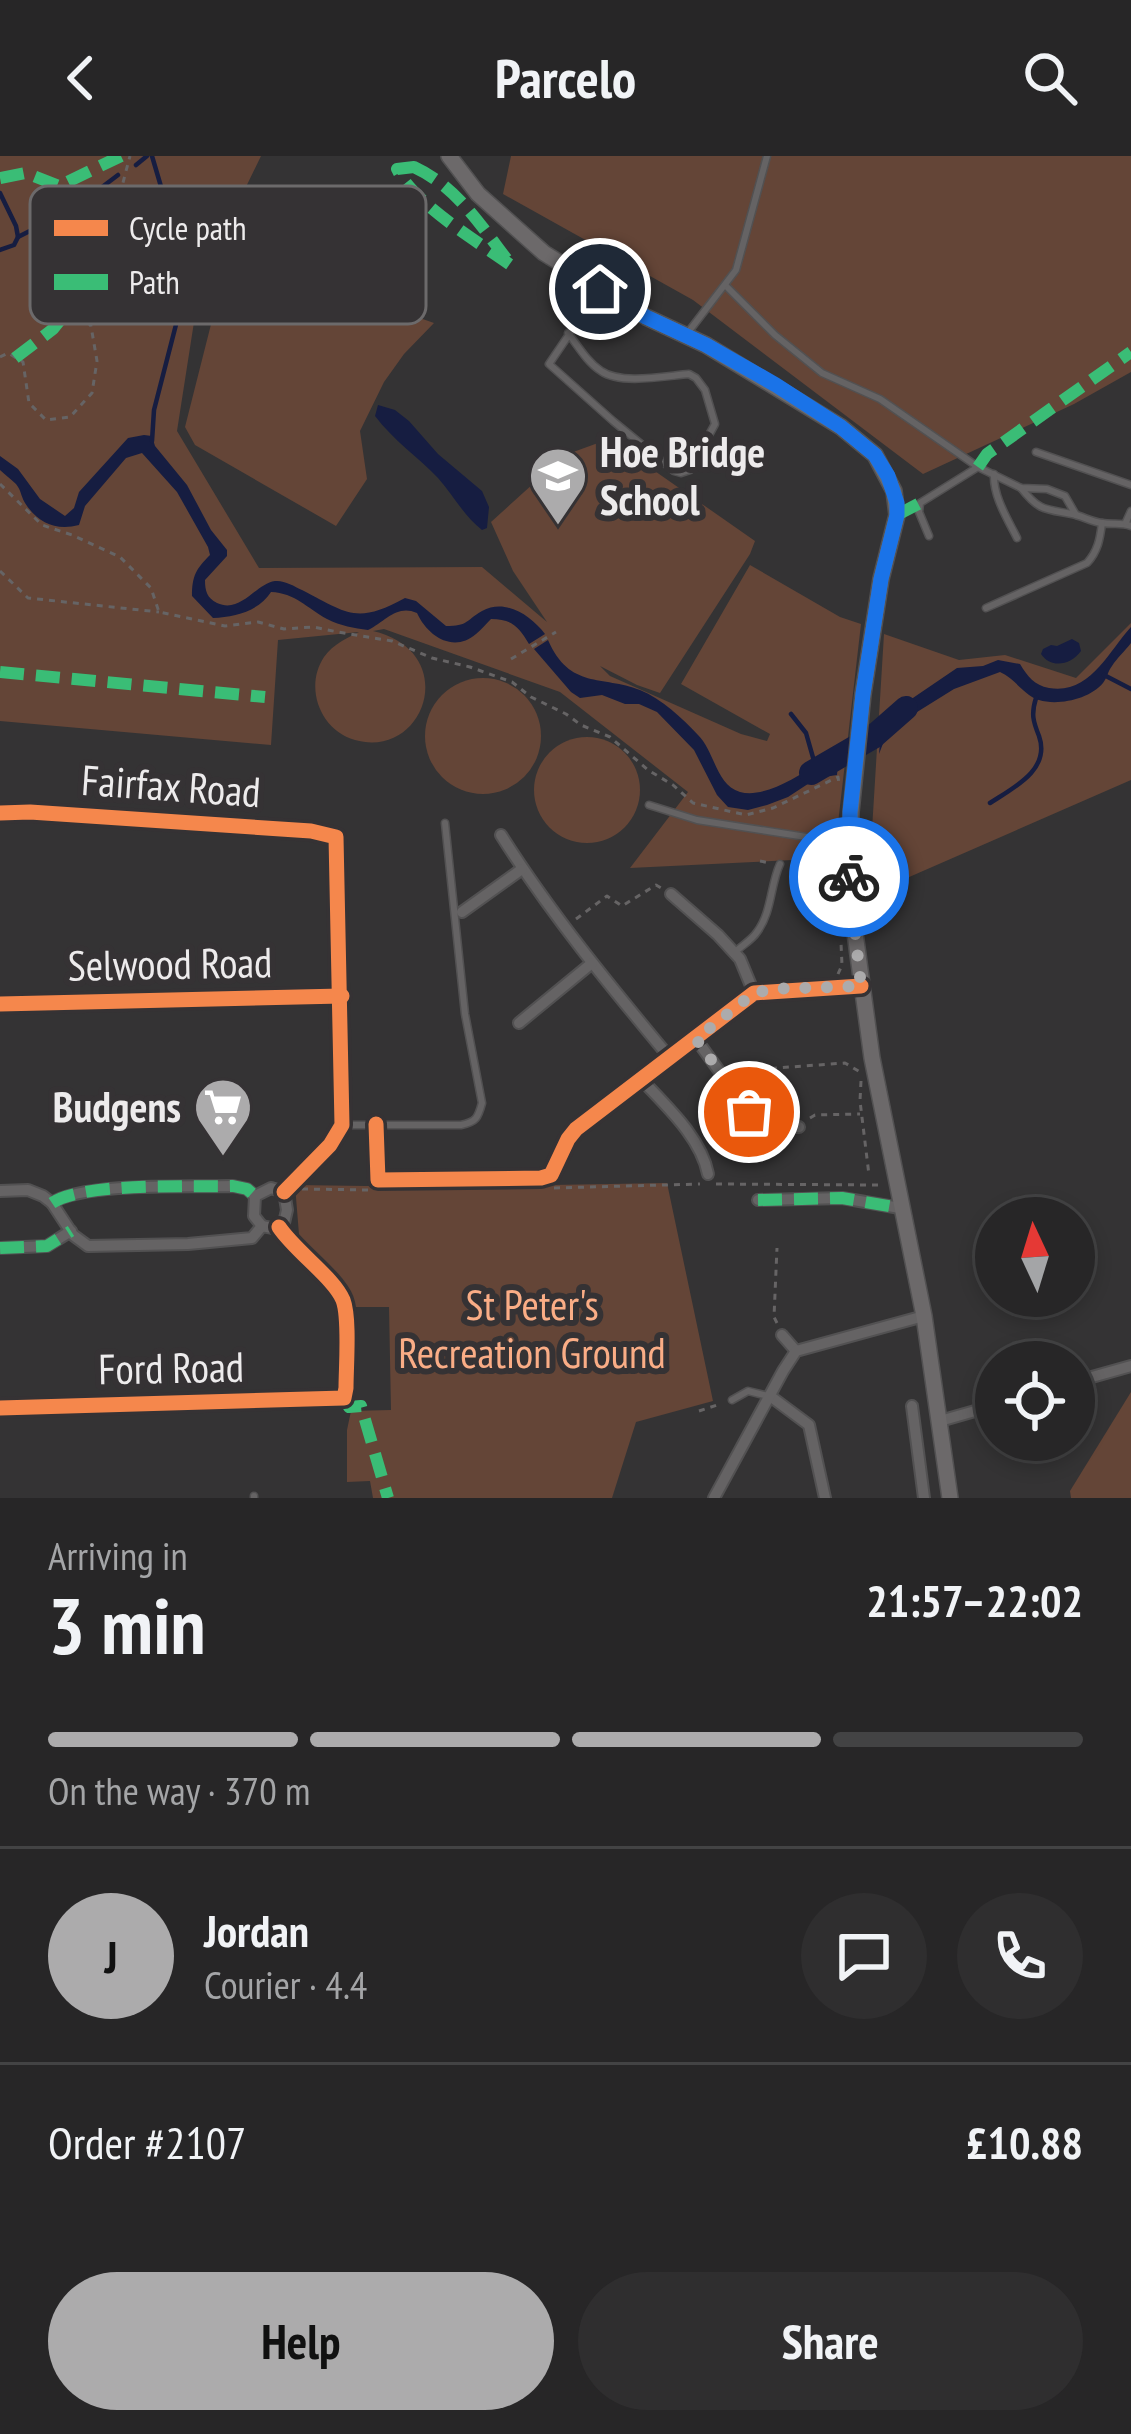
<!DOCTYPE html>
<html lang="en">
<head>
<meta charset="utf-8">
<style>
  body { margin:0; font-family:"PT Sans Narrow",sans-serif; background:#2f2e2f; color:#f1f3f6; height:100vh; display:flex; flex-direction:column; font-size:45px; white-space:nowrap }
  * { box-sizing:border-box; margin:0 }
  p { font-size:39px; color:#a4a5a7 }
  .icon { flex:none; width:66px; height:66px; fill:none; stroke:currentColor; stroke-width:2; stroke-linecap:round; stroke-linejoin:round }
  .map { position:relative; height:1342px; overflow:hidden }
  .drawer { display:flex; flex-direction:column; background:#272627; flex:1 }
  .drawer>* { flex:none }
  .needle { width:78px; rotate:356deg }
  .tools { position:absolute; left:975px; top:1041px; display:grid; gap:24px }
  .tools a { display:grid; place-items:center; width:120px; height:120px; border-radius:50%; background:#272627; box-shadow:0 6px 18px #0003,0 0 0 3px #434344; font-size:60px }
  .pin { position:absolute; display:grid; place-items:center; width:102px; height:102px; color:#fff; margin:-51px; border:6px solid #fff; border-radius:50%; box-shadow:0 3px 12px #0007 }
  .courier { position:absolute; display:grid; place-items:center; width:120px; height:120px; margin:-60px; border:9px solid #1a73e8; border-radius:50%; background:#fff; color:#222; box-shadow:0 3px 15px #0007 }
  .summary em { font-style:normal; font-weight:800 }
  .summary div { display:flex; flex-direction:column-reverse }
  .summary { display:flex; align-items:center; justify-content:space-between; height:204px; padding:0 48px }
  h1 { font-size:78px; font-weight:800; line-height:90px }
  .bar { display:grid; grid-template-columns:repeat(4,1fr); gap:18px 12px; align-content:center; height:144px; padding:0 48px }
  .bar i { height:15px; border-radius:9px; background:#434344 }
  .bar .selected { background:#acabac }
  .bar p { grid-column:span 4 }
  .line { display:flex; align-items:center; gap:30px; padding:0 48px; border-top:3px solid #434344 }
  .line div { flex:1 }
  .round { display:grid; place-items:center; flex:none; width:126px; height:126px; border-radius:63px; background:#2f2e2f }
  .action { display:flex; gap:24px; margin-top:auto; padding:24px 48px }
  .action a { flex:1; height:138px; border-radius:72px; background:#acabac; color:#111; font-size:48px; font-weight:800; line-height:138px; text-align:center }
  .action a+a { background:#2f2e2f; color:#f1f3f6 }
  header { display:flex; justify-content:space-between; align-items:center; height:156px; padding:0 48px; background:#272627; font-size:54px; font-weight:800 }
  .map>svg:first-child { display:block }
</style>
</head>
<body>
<header><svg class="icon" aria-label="back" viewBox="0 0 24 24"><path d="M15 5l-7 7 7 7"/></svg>Parcelo<svg class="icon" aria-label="search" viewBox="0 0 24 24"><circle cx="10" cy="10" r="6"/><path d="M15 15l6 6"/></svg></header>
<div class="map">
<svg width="1131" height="1342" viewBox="0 0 1131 1342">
  <rect width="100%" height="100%" fill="#343334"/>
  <g fill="#644537">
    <path d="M0 0H261L243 37 204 102 177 275 259 412 482 411 547 466 513 415 491 366 565 299 609 283 755 385 750 398 660 537 637 529 600 510 610 520 741 578 767 585 770 578 681 528 750 409 840 461 861 468 834 702 630 712 688 636 560 536 384 473 373 475C462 496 425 604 355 584 320 574 304 531 324 501 333 488 349 481 359 476L278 484 271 589 0 565Z"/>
    <path d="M511 0H1131V216L1074 248 923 318 693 144 503 38Z"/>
    <path d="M233 96 434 167 404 198 384 226 360 275 367 323 336 370 195 289 185 271 225 113Z"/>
    <path d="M1131 467V624L868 739 884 478 959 504 1005 499 1076 522Z"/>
    <circle cx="483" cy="580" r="58"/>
    <circle cx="587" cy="634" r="53"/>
    <path d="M667 1027 713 1245 636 1266 612 1342H373L370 1325 347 1326V1274L351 1255 391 1254 389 1151H349L300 1091 295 1029 438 1031Z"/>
    <path d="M1131 1236V1342H1071L1070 1335Z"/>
  </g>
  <g fill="#161d41">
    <path d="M378 249 395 254 409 265 438 298 482 335 489 351 487 372 482 374C464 360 453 339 438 322 418 301 393 284 375 260Z"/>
    <path d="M144 279 152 280 155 290 187 329 211 374 227 394V400L205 424C205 435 207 442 217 447 241 458 255 428 275 425 284 424 294 430 302 434 347 457 356 469 405 442L416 445 446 470C468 470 465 465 482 455 506 442 531 460 545 478L529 488C519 471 512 463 491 463 486 468 482 473 476 478 454 497 428 481 417 457 397 448 386 465 368 474 354 472 341 470 327 463 307 452 295 437 271 436 259 455 235 461 213 462L192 440C192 420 196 413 210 399L208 391 177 336 142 297 126 302 85 350 79 369C56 375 38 367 25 347 20 338 22 336 16 328 11 323 5 319 0 314V300L18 313 40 343 65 360 74 352 79 336 128 282Z"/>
    <path d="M1131 471V487C1125 495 1117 502 1112 510 1108 515 1107 522 1103 527 1090 543 1058 550 1039 544 1022 538 1016 523 1000 516L954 533 909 561 887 577 879 598 882 563 957 512 983 510 998 504 1020 508C1028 521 1034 529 1049 532 1090 539 1108 496 1131 471Z"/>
    <path d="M1072 483 1079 487 1081 495C1071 509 1051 513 1041 498L1043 493 1051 489 1057 490Z"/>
    <path d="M548 484C570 534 602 519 640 534 662 543 682 562 698 579 715 596 716 629 740 636 770 644 815 609 839 593L837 619 817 622 788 641 767 649 748 654 728 651 717 639 694 594 657 556 639 548H625L602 539 580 542 571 536 534 493Z"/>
  </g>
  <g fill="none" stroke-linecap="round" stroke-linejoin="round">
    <g stroke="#161d41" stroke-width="4.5">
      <path d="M152 0 188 122 154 254 152 285"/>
      <path d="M136 9 147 0"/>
      <path d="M0 37 16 70 18 81"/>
      <path d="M0 94 14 89 18 81 73 53 118 19"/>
      <path d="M1104 519 1131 533"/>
      <path d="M791 558 806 577 816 612"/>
      <path d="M990 647C1013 632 1051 614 1039 580 1033 565 1031 558 1036 542"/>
    </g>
    <path stroke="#161d41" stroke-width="24" d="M811 617 873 581 906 552"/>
    <g stroke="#525152" stroke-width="9">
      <g id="service">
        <path d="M725 129 775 179 822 217 880 243 978 311 1021 332 1047 333 1065 340 1076 359"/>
        <path d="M568 177C578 190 587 206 601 215 621 229 665 220 689 218L696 222 705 234 715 268 690 314 681 317 674 315 613 265 549 208 598 136"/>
        <path d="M686 179 736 114 767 0"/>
        <path d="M1036 296 1131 329"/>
        <path d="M994 318C993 340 1007 362 1017 382"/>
        <path d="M1021 332C1039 355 1045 353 1072 358 1082 360 1092 366 1102 367 1113 369 1120 366 1131 370"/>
        <path d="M1126 366 1131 355"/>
        <path d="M929 380 919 356 920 347 978 311"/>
        <path d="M986 452 1087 407C1098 395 1100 383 1102 367"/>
        <path d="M649 649 697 664 845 687"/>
        <path d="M734 797C741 790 752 784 757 776 772 756 770 730 780 708"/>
        <path d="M344 969H461C476 966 478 962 482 947L465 858 445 667"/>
        <path d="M732 1244 748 1235 768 1240"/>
        <path d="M254 1340V1342"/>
      </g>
    </g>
    <g stroke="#525152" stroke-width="14">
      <g id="minor">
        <path d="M0 657 30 656 311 675 336 681 342 969 330 989 284 1036"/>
        <path d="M501 679C551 758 610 830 670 902"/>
        <path d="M671 738 718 779 740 803 754 837"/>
        <path d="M462 756 522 713"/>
        <path d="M0 848 342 840"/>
        <path d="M519 867 592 807"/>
        <path d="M696 883 749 956 764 970 799 971"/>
        <path d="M640 922C665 949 701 981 708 1018"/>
        <path d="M376 968 378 1024 541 1022 551 1019 568 983 576 973 754 837 861 830"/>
        <path d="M0 1035 28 1034 43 1040 52 1047 73 1079 88 1090 188 1088 252 1082 262 1070 272 1072 284 1067 287 1054 284 1036"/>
        <path d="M758 1044 842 1042 900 1052"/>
        <path d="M52 1047C83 1026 191 1031 233 1030L247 1033 255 1040"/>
        <path d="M262 1070 254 1060 255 1040 271 1032 284 1036"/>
        <path d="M0 1092 47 1090 71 1075"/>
        <path d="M782 1179 796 1195"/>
        <path d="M1074 1226 1131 1210"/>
        <path d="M770 1240 809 1269 825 1342"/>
        <path d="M912 1250 924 1342"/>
        <path d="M0 1252 344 1242 346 1232C346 1211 350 1162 343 1144 334 1122 295 1095 279 1071"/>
        <path d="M940 1265 996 1249"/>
        <path d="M714 1342 783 1215 796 1195 924 1160"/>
      </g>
    </g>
    <g stroke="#525152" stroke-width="18">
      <path id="secondary" d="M449 0 478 38 544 97 646 161 706 189 841 271 875 299 894 335 897 359 881 423 863 538 851 656 849 733 872 902 924 1160 950 1342"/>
    </g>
    <g stroke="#666465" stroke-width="3" stroke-dasharray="6 6" stroke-linecap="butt">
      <path d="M0 201 8 197 23 206 29 247 46 264 70 261 92 237 97 205 91 170 72 149 67 136 82 106 111 72 130 0"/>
      <path d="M0 328 42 369 72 379 120 401 151 432 159 456 225 470 258 466 284 473 313 471 338 476 392 485 432 502 470 511 512 526 531 541 566 558 581 569 610 581 648 614 673 629 693 647 746 659 773 652 838 621 839 628"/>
      <path d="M0 415 28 442 159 456"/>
      <path d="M511 503 556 476"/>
      <path d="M760 705 770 707"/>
      <path d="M792 710 799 719 819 721 836 729"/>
      <path d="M576 763 607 740 622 750 656 729 663 733"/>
      <path d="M838 818 842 809 841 787"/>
      <path d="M735 915 845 907 860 916"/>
      <path d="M861 925 860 945 869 1019"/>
      <path d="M810 962 815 959 860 958"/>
      <path d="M716 1028 880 1029"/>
      <path d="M554 1032 700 1028"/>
      <path d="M302 1033 370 1034"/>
      <path d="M777 1167 774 1161 777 1092"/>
      <path d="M699 1255 720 1248"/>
    </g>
    <use href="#service" stroke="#656364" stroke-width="6"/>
    <use href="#minor" stroke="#656364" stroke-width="10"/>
    <use href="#secondary" stroke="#6c696a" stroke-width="15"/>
    <g stroke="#3abd76" stroke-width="12" stroke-dasharray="24 12" stroke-linecap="butt">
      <path d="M414 11C459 32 482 72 512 110 480 87 414 48 397 13Z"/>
      <path d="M0 22 26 17 59 30 121 0"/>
      <path d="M15 202 53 173 72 149"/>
      <path d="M978 311 987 298 1131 196"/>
      <path d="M897 359 920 347"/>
      <path d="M0 516 265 541"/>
      <path d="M758 1044 842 1042 900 1052"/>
      <path d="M52 1047C83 1026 191 1031 233 1030L247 1033 255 1040"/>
      <path d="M0 1092 47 1090 71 1075"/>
      <path d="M344 1242 349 1251 361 1250 388 1342"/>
    </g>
    <g stroke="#353234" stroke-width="22">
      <g id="cycleway">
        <path d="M0 657 30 656 311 675 336 681 342 969 330 989 284 1036"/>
        <path d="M0 848 342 840"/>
        <path d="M376 968 378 1024 541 1022 551 1019 568 983 576 973 754 837 861 830"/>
        <path d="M0 1252 344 1242 346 1232C346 1211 350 1162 343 1144 334 1122 295 1095 279 1071"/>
      </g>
    </g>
    <use href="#cycleway" stroke="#f5874c" stroke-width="15"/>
  </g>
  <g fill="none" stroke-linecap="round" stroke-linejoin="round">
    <path stroke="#acabac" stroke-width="12" stroke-dasharray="0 21.6" d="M749 956 696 883 754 837 772 833 861 830 849 721"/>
    <path stroke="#1a73e8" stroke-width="15" d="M600 133 646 161 706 189 776 229 841 271 875 299 888 320 897 347V359L881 423 863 538 850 656 849 721"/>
  </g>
  <defs>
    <g id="school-pin" transform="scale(3)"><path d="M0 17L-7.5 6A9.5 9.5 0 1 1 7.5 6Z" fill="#acabac" stroke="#353234"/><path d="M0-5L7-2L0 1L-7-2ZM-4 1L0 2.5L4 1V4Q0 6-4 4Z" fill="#fff"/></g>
    <g id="supermarket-pin" transform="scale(3)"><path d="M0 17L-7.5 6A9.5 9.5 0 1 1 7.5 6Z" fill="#acabac" stroke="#353234"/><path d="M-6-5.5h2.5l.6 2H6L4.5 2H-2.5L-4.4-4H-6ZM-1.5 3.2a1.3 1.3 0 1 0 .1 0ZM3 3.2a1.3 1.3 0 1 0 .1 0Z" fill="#fff"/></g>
  </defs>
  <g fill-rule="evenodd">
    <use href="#school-pin" x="558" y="320"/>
    <use href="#supermarket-pin" x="223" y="951"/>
  </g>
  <g text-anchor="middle" stroke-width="12" stroke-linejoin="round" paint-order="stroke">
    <g font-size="42" font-weight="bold" fill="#edebec" stroke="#353234" text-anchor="start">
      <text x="600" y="311">Hoe Bridge<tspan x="600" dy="48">School</tspan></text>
      <text x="181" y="966" text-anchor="end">Budgens</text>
    </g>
    <g font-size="42" fill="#edebec" stroke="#353234">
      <text transform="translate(171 630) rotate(4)" y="15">Fairfax Road</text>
      <text transform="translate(170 808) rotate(-1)" y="15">Selwood Road</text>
      <text transform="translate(171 1212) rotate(-1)" y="15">Ford Road</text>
    </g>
    <g font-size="42" fill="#faad86" stroke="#353234">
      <text x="532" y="1164">St Peter's<tspan x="532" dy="48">Recreation Ground</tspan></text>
    </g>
  </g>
  <rect x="30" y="30" width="396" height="138" rx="18" fill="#353234" stroke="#6c6a6b" stroke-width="3"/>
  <rect x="54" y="64" width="54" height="16" fill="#f5874c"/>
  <rect x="54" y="118" width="54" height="16" fill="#3abd76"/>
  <g font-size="33" fill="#edebec">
    <text x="129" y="84">Cycle path</text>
    <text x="129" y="138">Path</text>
  </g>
</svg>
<div class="tools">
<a><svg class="needle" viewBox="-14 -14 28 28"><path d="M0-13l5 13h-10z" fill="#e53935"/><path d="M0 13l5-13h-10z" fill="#a4a5a7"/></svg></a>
<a><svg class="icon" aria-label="locate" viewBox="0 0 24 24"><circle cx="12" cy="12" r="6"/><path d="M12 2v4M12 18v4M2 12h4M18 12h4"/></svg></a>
</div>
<div class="pin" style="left:749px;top:956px;background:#ea580c"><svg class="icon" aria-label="bag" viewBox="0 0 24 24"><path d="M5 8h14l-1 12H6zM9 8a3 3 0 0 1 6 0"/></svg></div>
<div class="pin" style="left:600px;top:133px;background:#1f2937"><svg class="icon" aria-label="home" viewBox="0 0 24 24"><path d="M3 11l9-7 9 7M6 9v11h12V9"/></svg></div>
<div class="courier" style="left:849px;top:721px"><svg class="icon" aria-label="bike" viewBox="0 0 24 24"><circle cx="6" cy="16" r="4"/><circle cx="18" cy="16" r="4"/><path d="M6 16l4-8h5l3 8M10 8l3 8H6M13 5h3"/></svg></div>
</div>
<section class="drawer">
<div class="summary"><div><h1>3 min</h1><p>Arriving in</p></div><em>21:57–22:02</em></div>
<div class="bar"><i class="selected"></i><i class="selected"></i><i class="selected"></i><i></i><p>On the way · 370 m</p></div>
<div class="line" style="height:216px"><b class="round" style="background:#acabac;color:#111">J</b><div><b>Jordan</b><p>Courier · 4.4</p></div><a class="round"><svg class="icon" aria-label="chat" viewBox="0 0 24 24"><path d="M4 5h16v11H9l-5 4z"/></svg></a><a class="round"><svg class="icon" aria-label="phone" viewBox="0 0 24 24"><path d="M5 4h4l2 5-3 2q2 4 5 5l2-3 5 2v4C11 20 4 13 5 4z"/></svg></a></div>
<div class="line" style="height:156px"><div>Order #2107</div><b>£10.88</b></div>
<div class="action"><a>Help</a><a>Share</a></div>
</section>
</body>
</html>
